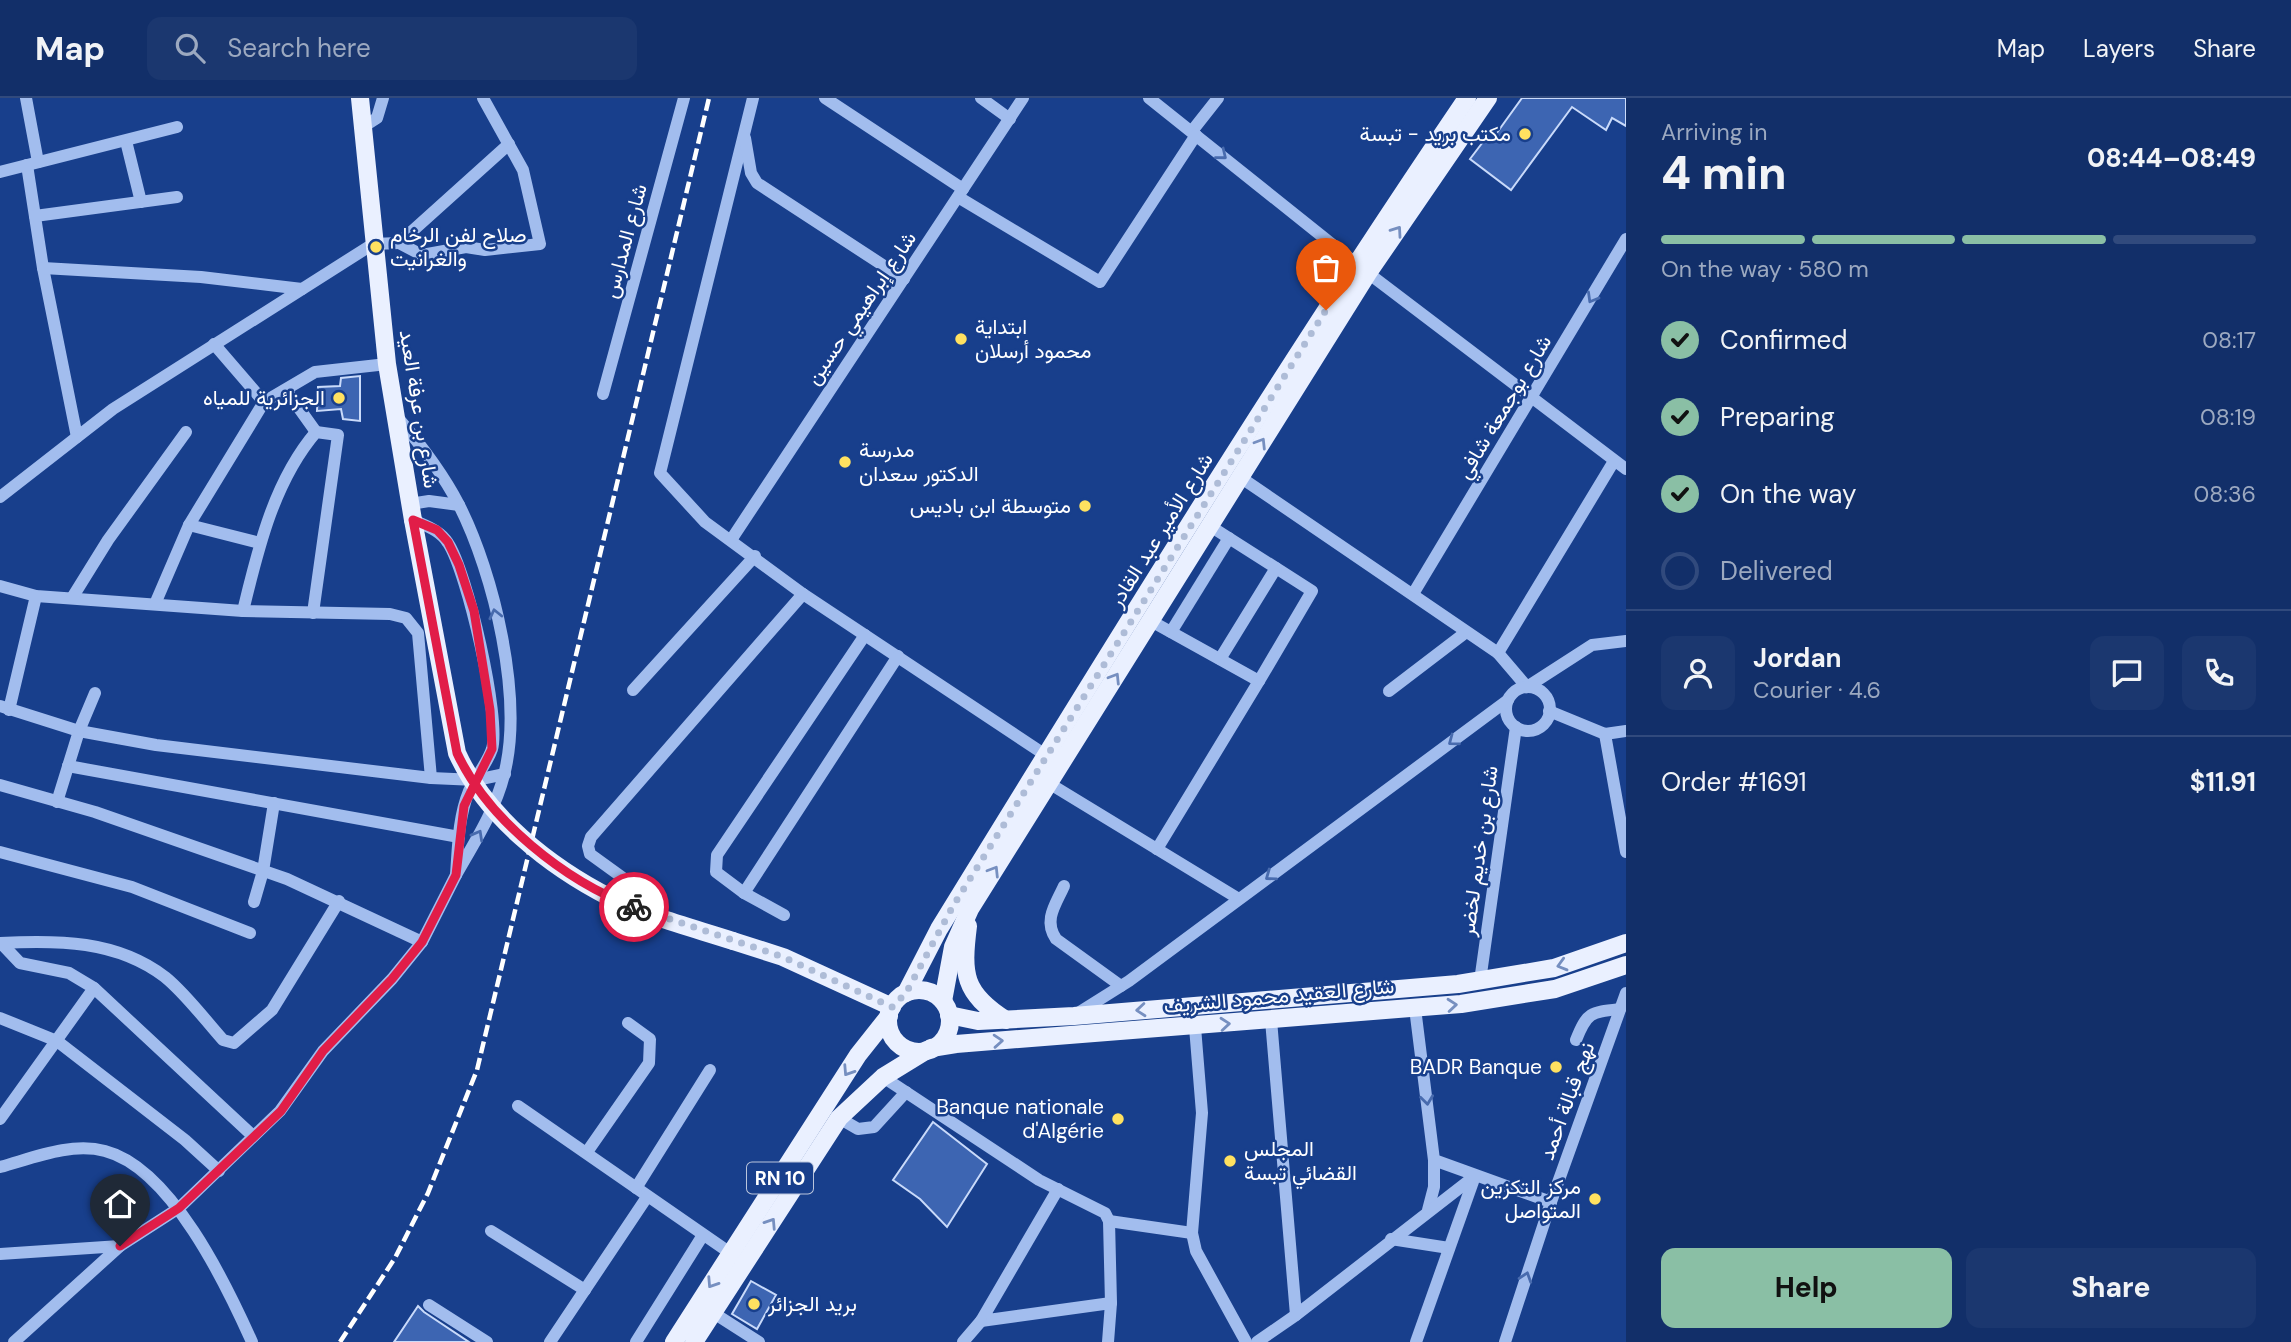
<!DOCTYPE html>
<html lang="en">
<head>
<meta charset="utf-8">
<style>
  body { margin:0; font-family:"DM Sans",Vazirmatn,sans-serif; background:#1b376f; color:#f1f3f6; height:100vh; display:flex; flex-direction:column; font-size:26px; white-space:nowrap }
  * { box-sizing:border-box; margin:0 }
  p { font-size:23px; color:#9ca9c0 }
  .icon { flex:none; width:38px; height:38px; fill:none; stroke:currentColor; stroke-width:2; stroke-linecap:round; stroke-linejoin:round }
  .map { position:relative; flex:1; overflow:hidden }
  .details { display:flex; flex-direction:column; background:#122f69; width:665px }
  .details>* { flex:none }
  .pin { position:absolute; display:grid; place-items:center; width:60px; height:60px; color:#fff; margin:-72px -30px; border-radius:50% 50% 50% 0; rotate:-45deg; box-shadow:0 0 7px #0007 }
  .pin .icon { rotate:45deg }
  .courier { position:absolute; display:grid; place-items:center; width:70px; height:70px; margin:-35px; border:5px solid #e11d48; border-radius:50%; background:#fff; color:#222; box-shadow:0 2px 9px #0007 }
  .headline em { font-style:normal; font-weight:800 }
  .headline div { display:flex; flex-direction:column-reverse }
  .headline { display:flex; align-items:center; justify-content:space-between; height:119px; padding:0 35px }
  h1 { font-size:46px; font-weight:800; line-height:52px }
  .bar { display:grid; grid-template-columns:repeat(4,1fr); gap:10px 7px; align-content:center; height:84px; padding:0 35px }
  .bar i { height:9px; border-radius:5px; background:#314a7d }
  .bar .active { background:#8abfa5 }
  .bar p { grid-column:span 4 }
  .line { display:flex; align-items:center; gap:18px; padding:0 35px; border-top:2px solid #314a7d }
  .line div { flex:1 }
  .round { display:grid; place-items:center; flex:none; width:74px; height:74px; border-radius:14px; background:#1b376f }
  ol { padding:0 35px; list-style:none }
  li { display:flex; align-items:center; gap:21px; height:77px }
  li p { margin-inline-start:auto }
  li .icon { padding:7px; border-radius:50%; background:#8abfa5; color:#111; stroke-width:4 }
  li:last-child { color:#9ca9c0 }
  li i { width:38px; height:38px; border:4px solid #314a7d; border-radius:50% }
  .action { display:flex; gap:14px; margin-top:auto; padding:14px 35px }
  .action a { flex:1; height:80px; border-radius:14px; background:#8abfa5; color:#111; font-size:28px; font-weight:800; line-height:80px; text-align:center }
  .action a+a { background:#1b376f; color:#f1f3f6 }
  header { display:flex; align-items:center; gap:42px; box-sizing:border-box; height:98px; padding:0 35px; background:#122f69; border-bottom:2px solid #314a7d }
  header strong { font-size:33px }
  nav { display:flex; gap:38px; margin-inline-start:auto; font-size:24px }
  .search { width:490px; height:63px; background:#1b376f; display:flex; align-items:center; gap:18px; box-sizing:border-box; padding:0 24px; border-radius:14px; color:#9ca9c0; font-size:26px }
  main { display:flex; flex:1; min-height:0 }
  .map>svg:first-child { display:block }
</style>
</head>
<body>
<header>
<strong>Map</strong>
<div class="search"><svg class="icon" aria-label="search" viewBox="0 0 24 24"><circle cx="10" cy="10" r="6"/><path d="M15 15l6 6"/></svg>Search here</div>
<nav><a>Map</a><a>Layers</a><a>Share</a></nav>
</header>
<main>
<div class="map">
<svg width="1626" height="1244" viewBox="0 0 1626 1244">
  <rect width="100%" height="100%" fill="#183f8c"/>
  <g fill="#3d65b2" stroke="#c9dafa" stroke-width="2">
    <path d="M1522 0H1626V28L1612 20 1606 32 1572 9 1511 92 1470 61 1486 40 1491 43Z"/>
    <path d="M360 278V323L343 321 341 311 317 313 318 289 340 288 341 280Z"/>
    <path d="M933 1024 987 1066 947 1129 920 1101 893 1082Z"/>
    <path d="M751 1183 776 1197 757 1231 732 1216Z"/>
    <path d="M418 1208 424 1214 469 1244H394Z"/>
  </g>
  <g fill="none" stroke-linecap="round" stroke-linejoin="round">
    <g stroke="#a2bdee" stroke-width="12">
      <path d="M26 0 38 64"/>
      <path d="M753 0 660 375 705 424 803 496 1053 662"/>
      <path d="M825 0 963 91"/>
      <path d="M981 0 1010 21"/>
      <path d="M1149 0 1368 175 1626 371"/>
      <path d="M363 29 377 20 383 0"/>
      <path d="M1192 33 1218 0"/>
      <path d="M745 40 751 75 757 85 904 181"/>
      <path d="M126 43 141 104"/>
      <path d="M27 67 43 170 77 339"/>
      <path d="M0 74 177 29"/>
      <path d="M958 99 1100 184 1196 37"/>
      <path d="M35 118 177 99"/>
      <path d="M399 145 422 157 466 149 485 152 540 146 523 72 483 0"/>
      <path d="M43 170 201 179 302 191"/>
      <path d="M214 246 264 304"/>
      <path d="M286 292 316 334"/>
      <path d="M603 296 684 0"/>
      <path d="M398 320C421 347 443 376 459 407 494 476 524 601 504 677 495 713 474 745 456 777 458 750 458 720 469 693 475 679 487 666 492 651 501 621 467 473 448 445 440 432 426 428 413 422"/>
      <path d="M1240 379 1498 555 1527 589 1592 547 1626 543"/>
      <path d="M0 399 113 311 373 146 399 145 509 46"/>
      <path d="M410 406 429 403 459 407"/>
      <path d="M189 427 260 445"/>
      <path d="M1210 428 1312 493 1259 583"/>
      <path d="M731 442 1023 0"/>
      <path d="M0 488 36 498 243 513 390 516 406 520 418 535 431 680"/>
      <path d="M1413 496 1626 141"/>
      <path d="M72 500 108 442 186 334"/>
      <path d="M155 506 189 427 264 304 315 274 387 266"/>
      <path d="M243 513C258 451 274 383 316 334L338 337 313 515"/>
      <path d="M1151 523 1259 583 1157 751"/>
      <path d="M1171 534 1229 440"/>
      <path d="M1498 555 1614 363"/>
      <path d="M1220 561 1276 470"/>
      <circle cx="1528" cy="611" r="22"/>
      <path d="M633 592 755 458"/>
      <path d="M1389 593 1465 535"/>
      <path d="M0 608 79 633 156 647 431 680 476 682 505 676"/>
      <path d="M9 612 36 498"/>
      <path d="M1549 613 1605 636 1626 633"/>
      <path d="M1605 636 1626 754"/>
      <path d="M68 668 459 739"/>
      <path d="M1042 681 1239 801"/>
      <path d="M0 687 95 714 287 781 422 844"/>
      <path d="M57 704 79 633 95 595"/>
      <path d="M0 754 132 789 250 835"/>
      <path d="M1064 788C1056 806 1043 822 1056 841L1121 888"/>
      <path d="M637 790 590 756 588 748 591 739 803 496"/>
      <path d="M744 795 716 774 717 757 865 537"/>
      <path d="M254 804 263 773 274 705"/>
      <path d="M784 817 744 795 898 558"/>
      <path d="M0 845C57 842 117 842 165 879 186 896 205 922 223 942L234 945 272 912 339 803"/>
      <path d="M1480 883 1516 629"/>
      <path d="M94 890 253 1038"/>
      <path d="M1415 910 1434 1062 1551 1104"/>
      <path d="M1078 915 1129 883 1508 602"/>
      <path d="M0 920 57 943 185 1042 219 1073"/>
      <path d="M1271 922 1296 1217"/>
      <path d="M1195 929 1202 1015 1192 1135 1196 1153 1246 1244"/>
      <path d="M1576 942C1587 914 1591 914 1620 911"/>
      <path d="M883 979 1039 1082 1105 1115 1109 1123 1111 1205 1108 1244"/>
      <path d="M518 1008 736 1159"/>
      <path d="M839 1020 858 1031 874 1029 906 994"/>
      <path d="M0 1021 94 890 69 875 20 865 1 845"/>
      <path d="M587 1054 649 965 650 941 628 925"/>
      <path d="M0 1069C33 1060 71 1044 105 1053 171 1070 226 1186 252 1244"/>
      <path d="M636 1090 710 972"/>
      <path d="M1058 1091 981 1223 1111 1205"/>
      <path d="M1428 1112 1434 1089V1062"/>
      <path d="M1109 1123 1192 1135"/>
      <path d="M491 1133 585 1192"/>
      <path d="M1391 1141 1449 1150"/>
      <path d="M0 1156 120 1148"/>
      <path d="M429 1207 487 1244"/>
      <path d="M712 1214 759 1244"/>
      <path d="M14 1244 120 1148 179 1110 280 1013 323 953 392 881 422 844 456 777"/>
      <path d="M550 1244 647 1099"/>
      <path d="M636 1244 703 1137"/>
      <path d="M963 1244 981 1223"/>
      <path d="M1257 1244 1296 1217 1475 1078"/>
      <path d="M1416 1244 1475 1078"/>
      <path d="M1505 1244 1551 1104 1626 895"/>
    </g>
    <g stroke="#eaf0ff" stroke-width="18">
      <path d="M360 0 387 266 413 422"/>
      <path d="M968 828C962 876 963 895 1006 922"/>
      <path d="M733 843 783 859 892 909"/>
      <circle cx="919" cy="923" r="31"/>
      <path d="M906 895 939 831C1111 551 1283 271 1467 0"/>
      <path d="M943 903 953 849 970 811 1368 175 1488 0"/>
      <path d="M949 917 978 923 1074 918 1458 886 1554 870 1626 845"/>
      <path d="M931 950 956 946 1461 906 1555 891 1626 867"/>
      <path d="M674 1244 858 957 889 918"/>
      <path d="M694 1244 839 1020 883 979 927 952"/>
    </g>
    <path stroke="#fff" stroke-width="4.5" stroke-dasharray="12 5" stroke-linecap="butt" d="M340 1244 395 1160 428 1095 477 972 709 0"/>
    <path stroke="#eaf0ff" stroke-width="18" d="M413 422 457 655C486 719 550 769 611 800 649 819 693 830 733 843"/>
  </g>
  <defs><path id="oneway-chevron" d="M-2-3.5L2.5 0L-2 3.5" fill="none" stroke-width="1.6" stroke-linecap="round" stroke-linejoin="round" transform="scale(1.75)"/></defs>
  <g stroke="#486bae">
    <use href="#oneway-chevron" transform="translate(1222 57) rotate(39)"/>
    <use href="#oneway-chevron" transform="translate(1592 200) rotate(120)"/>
    <use href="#oneway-chevron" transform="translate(495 516) rotate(-103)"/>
    <use href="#oneway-chevron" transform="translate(1453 643) rotate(143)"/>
    <use href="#oneway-chevron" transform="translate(478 737) rotate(-61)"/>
    <use href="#oneway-chevron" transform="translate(1270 778) rotate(144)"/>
    <use href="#oneway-chevron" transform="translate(1427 1002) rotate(83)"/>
    <use href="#oneway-chevron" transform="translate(1526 1179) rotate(-72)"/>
  </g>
  <g stroke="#768fc0">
    <use href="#oneway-chevron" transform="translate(1397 133) rotate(-55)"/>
    <use href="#oneway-chevron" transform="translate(1261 345) rotate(-58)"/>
    <use href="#oneway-chevron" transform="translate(1115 580) rotate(-58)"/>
    <use href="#oneway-chevron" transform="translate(994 773) rotate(-58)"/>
    <use href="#oneway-chevron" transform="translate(1562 867) rotate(164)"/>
    <use href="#oneway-chevron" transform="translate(1452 907) rotate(-5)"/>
    <use href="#oneway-chevron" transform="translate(1141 912) rotate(175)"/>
    <use href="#oneway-chevron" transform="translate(1225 926) rotate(-5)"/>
    <use href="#oneway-chevron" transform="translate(998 943) rotate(-4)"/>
    <use href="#oneway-chevron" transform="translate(848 973) rotate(123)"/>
    <use href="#oneway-chevron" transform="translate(771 1125) rotate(-57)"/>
    <use href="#oneway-chevron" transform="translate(712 1185) rotate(123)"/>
  </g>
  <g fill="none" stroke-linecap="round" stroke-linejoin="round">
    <path stroke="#aebcd7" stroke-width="7" stroke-dasharray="0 12.6" d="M634 809 783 859 892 909 906 895 953 808 1326 212"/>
    <path stroke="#e11d48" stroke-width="9" d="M120 1148 179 1110 281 1013 323 953 392 881 422 844 456 777 464 708 492 651 490 612 474 513 459 467 448 444 437 432 413 422 457 655C488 722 565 783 634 809"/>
  </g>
  <g fill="#ffe160" stroke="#183f8c" stroke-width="2.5">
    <circle cx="1525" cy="36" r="7"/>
    <circle cx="376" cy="149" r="7"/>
    <circle cx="961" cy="241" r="7"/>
    <circle cx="339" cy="300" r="7"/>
    <circle cx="845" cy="364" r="7"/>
    <circle cx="1085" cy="408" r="7"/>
    <circle cx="1556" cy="969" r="7"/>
    <circle cx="1118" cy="1021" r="7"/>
    <circle cx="1230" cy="1063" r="7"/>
    <circle cx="1595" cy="1101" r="7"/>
    <circle cx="754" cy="1206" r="7"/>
  </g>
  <g text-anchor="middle" stroke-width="5" stroke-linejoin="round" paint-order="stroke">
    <rect fill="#183f8c" stroke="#bac5dc" stroke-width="2" x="747" y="1064.5" width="66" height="31" rx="5"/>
    <g font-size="19" font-weight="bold" fill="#fff">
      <text x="780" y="1087">RN 10</text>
    </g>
    <g font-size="21" fill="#fff" stroke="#183f8c" text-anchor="end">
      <text x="1511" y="43">مكتب بريد - تبسة</text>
      <text x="390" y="144" text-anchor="start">صلاح لفن الرخام<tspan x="390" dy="24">والغرانيت</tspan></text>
      <text x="975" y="236" text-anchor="start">ابتداية<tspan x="975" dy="24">محمود أرسلان</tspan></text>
      <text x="325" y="307">الجزائرية للمياه</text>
      <text x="859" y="359" text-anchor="start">مدرسة<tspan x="859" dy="24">الدكتور سعدان</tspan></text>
      <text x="1071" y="415">متوسطة ابن باديس</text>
      <text x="1542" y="976">BADR Banque</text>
      <text x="1104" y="1016">Banque nationale<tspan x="1104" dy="24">d'Algérie</tspan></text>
      <text x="1244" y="1058" text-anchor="start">المجلس<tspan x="1244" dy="24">القضائي تبسة</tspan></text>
      <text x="1581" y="1096">مركز التكزين<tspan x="1581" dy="24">المتواصل</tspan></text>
      <text x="768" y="1213" text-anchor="start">بريد الجزائر</text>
    </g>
    <g font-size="21" fill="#fff" stroke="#183f8c">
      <text transform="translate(625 143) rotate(-75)" y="7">شارع المدارس</text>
      <text transform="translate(861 210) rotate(-56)" y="7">شارع إبراهيمي حسين</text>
      <text transform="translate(1504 309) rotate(-59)" y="7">شارع بوجمعة شافي</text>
      <text transform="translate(419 311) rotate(81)" y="7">شارع بن عرفة العيد</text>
      <text transform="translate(1161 432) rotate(-58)" y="7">شارع الأمير عبد القادر</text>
      <text transform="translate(1479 753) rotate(-82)" y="7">شارع بن خديم لخضر</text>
      <text transform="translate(1279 898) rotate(-5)" y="7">شارع العقيد محمود الشريف</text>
      <text transform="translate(1567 1003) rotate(-70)" y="7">نهج قبالة أحمد</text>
    </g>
  </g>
</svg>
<div class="pin" style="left:1326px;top:212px;background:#ea580c"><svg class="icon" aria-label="bag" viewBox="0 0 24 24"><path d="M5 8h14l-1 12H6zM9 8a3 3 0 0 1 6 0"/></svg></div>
<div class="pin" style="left:120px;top:1148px;background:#1f2937"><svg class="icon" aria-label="home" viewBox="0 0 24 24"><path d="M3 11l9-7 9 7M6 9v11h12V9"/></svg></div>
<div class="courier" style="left:634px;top:809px"><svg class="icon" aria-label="bike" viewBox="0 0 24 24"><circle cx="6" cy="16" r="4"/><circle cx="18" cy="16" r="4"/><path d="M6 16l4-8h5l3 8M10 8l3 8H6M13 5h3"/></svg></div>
</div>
<section class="details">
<div class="headline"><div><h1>4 min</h1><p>Arriving in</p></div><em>08:44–08:49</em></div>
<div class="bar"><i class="active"></i><i class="active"></i><i class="active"></i><i></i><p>On the way · 580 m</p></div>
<ol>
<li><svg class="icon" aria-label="check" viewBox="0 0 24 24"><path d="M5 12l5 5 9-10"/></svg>Confirmed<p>08:17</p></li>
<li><svg class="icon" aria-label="check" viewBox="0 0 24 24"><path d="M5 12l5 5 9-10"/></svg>Preparing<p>08:19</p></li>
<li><svg class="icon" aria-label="check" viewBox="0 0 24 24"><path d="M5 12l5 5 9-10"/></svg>On the way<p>08:36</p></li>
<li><i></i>Delivered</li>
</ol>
<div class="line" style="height:126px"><a class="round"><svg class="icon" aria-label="person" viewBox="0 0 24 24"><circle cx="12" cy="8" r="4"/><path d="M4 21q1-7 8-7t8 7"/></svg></a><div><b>Jordan</b><p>Courier · 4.6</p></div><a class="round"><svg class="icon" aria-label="chat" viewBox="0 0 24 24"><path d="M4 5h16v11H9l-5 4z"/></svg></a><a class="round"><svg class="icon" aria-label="phone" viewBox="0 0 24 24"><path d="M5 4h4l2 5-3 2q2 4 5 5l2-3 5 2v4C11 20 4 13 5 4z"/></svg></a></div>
<div class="line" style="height:91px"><div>Order #1691</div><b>$11.91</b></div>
<div class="action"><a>Help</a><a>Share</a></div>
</section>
</main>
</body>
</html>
